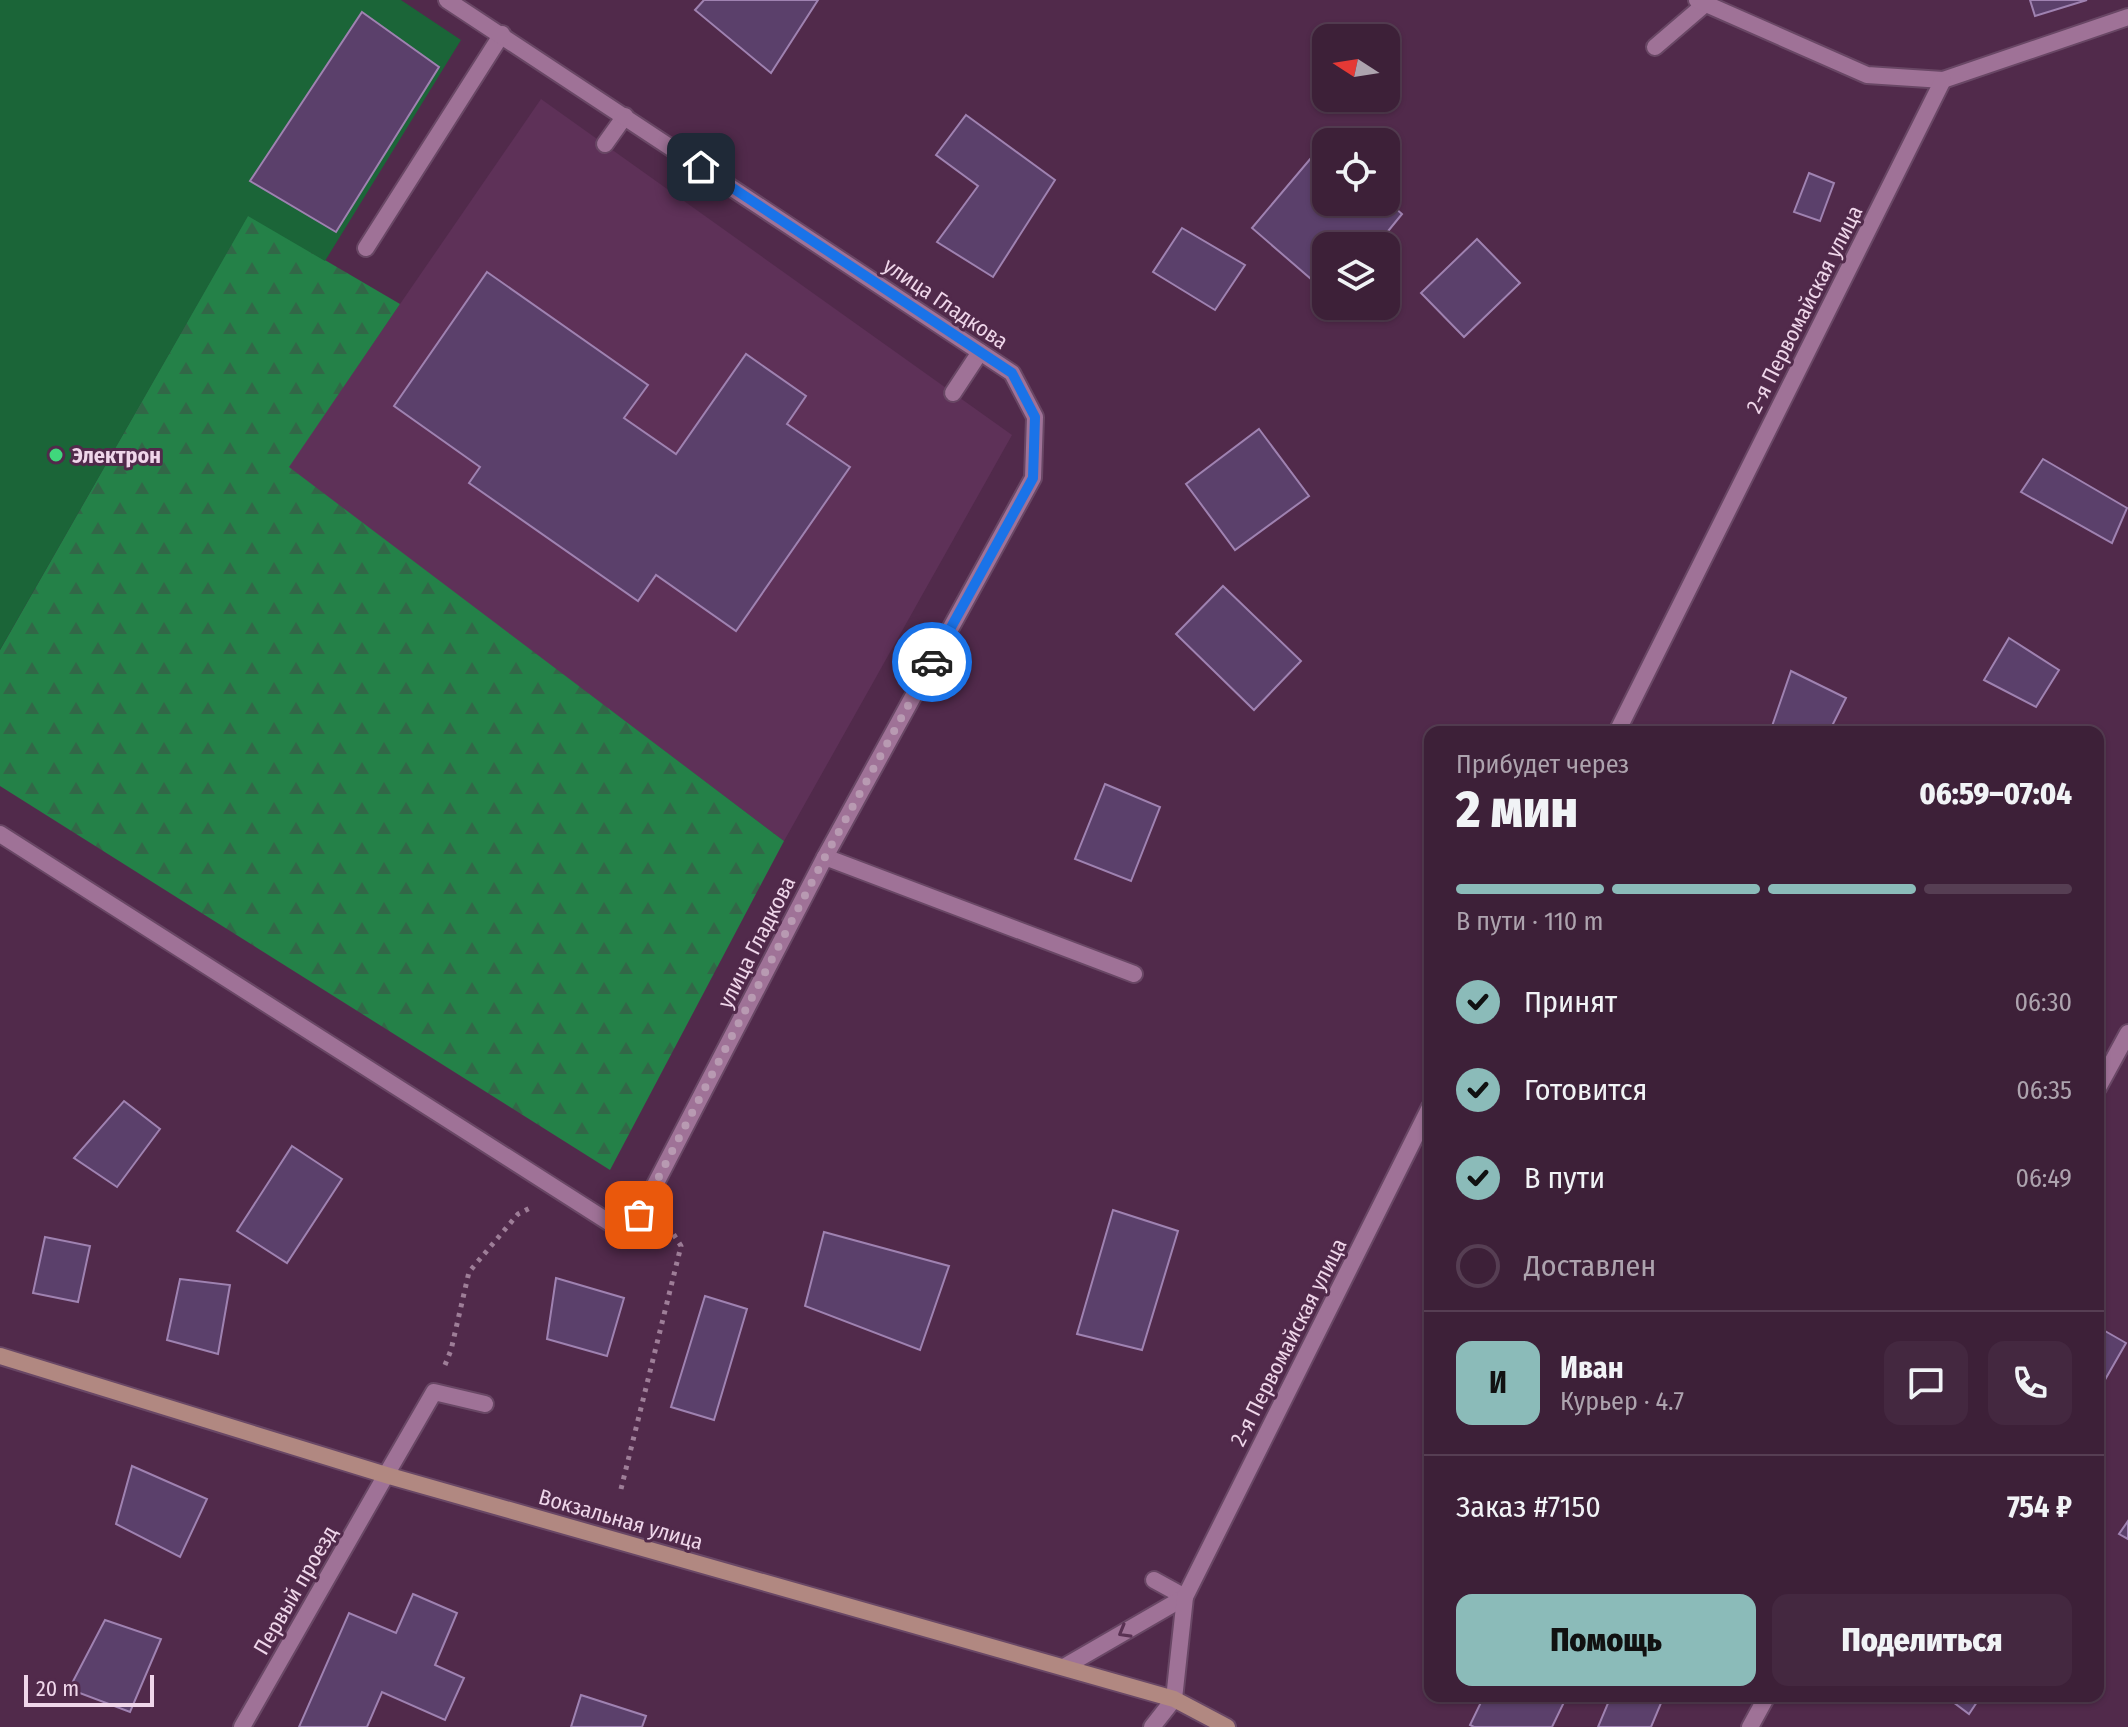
<!DOCTYPE html>
<html lang="ru">
<head>
<meta charset="utf-8">
<style>
  body { margin:0; font-family:"Fira Sans Condensed",sans-serif; background:#442840; color:#f1f3f6; height:100vh; display:flex; flex-direction:column; font-size:30px; white-space:nowrap }
  * { box-sizing:border-box; margin:0 }
  p { font-size:26px; color:#ada3ae }
  .icon { flex:none; width:44px; height:44px; fill:none; stroke:currentColor; stroke-width:2; stroke-linecap:round; stroke-linejoin:round }
  .map { position:relative; flex:1; overflow:hidden }
  .sheet { position:absolute; left:1424px; top:726px; width:680px; height:976px; display:flex; flex-direction:column; background:#3d2038; border-radius:16px; box-shadow:0 2px 6px #0004,0 0 0 2px #563e53 }
  .sheet>* { flex:none }
  .needle { width:52px; rotate:282deg }
  .buttons { position:absolute; left:1312px; top:24px; display:grid; gap:16px }
  .buttons a { display:grid; place-items:center; width:88px; height:88px; border-radius:16px; background:#3d2038; box-shadow:0 2px 6px #0004,0 0 0 2px #563e53; font-size:40px }
  .scale { position:absolute; left:24px; bottom:20px; width:130px; box-sizing:border-box; padding-left:8px; border:4px solid #efd6ea; border-top:0; font-size:22px; line-height:28px; white-space:nowrap; color:#efd6ea; -webkit-text-stroke:6px #512a4b; paint-order:stroke }
  .pin { position:absolute; display:grid; place-items:center; width:68px; height:68px; color:#fff; margin:-34px; border-radius:16px; box-shadow:0 4px 12px #0006 }
  .courier { position:absolute; display:grid; place-items:center; width:80px; height:80px; margin:-40px; border:6px solid #1a73e8; border-radius:50%; background:#fff; color:#222; box-shadow:0 2px 10px #0007 }
  .overview em { font-style:normal; font-weight:800 }
  .overview div { display:flex; flex-direction:column-reverse }
  .overview { display:flex; align-items:center; justify-content:space-between; height:136px; padding:0 32px }
  h1 { font-size:52px; font-weight:800; line-height:60px }
  .bar { display:grid; grid-template-columns:repeat(4,1fr); gap:12px 8px; align-content:center; height:96px; padding:0 32px }
  .bar i { height:10px; border-radius:6px; background:#563e53 }
  .bar .on { background:#8bbbb9 }
  .bar p { grid-column:span 4 }
  .line { display:flex; align-items:center; gap:20px; padding:0 32px; border-top:2px solid #563e53 }
  .line div { flex:1 }
  .round { display:grid; place-items:center; flex:none; width:84px; height:84px; border-radius:16px; background:#442840 }
  ol { padding:0 32px; list-style:none }
  li { display:flex; align-items:center; gap:24px; height:88px }
  li p { margin-inline-start:auto }
  li .icon { padding:8px; border-radius:50%; background:#8bbbb9; color:#111; stroke-width:4 }
  li:last-child { color:#ada3ae }
  li i { width:44px; height:44px; border:4px solid #563e53; border-radius:50% }
  .action { display:flex; gap:16px; margin-top:auto; padding:16px 32px }
  .action a { flex:1; height:92px; border-radius:16px; background:#8bbbb9; color:#111; font-size:32px; font-weight:800; line-height:92px; text-align:center }
  .action a+a { background:#442840; color:#f1f3f6 }
  .map>svg:first-child { display:block }
</style>
</head>
<body>
<div class="map">
<svg width="2128" height="1727" viewBox="0 0 2128 1727">
  <defs>
    <pattern id="forest-firs" width="22" height="20" patternUnits="userSpaceOnUse" patternTransform="scale(2)"><rect width="22" height="20" fill="#248148"/><path d="M5 1l3.5 6h-7zM16 11l3.5 6h-7z" fill="#326747"/></pattern>
  </defs>
  <rect width="100%" height="100%" fill="#512a4b"/>
  <path fill="#5e3158" d="M541 99 1012 435 784 841 288 467Z"/>
  <path fill="url(#forest-firs)" d="M248 215 400 304 289 467 784 841 610 1170 0 786V650Z"/>
  <path fill="#1b6538" d="M0 0H401L461 40 325 261 248 216 0 650Z"/>
  <g fill="#5b406b" stroke="#9f82b1" stroke-width="2">
    <path d="M704 0H818L771 73 695 10Z"/>
    <path d="M2030 0H2087L2035 16Z"/>
    <path d="M362 12 439 67 336 232 250 181Z"/>
    <path d="M966 115 1055 180 993 277 937 242 978 186 936 155Z"/>
    <path d="M1322 145 1326 149V202L1386 200 1402 214 1376 246H1326V292L1252 228Z"/>
    <path d="M1809 173 1834 183 1820 221 1794 212Z"/>
    <path d="M1182 228 1245 265 1215 310 1153 272Z"/>
    <path d="M1477 239 1520 283 1464 337 1421 293Z"/>
    <path d="M487 272 648 385 624 418 676 454 746 354 806 396 787 424 850 467 736 631 656 575 638 601 469 483 480 467 394 406Z"/>
    <path d="M1259 429 1309 496 1235 550 1186 484Z"/>
    <path d="M2043 459 2127 508 2112 543 2021 492Z"/>
    <path d="M1223 586 1301 661 1254 710 1176 634Z"/>
    <path d="M2009 638 2059 670 2036 707 1984 680Z"/>
    <path d="M1791 671 1846 698 1829 732H1770Z"/>
    <path d="M1105 784 1160 807 1131 881 1075 859Z"/>
    <path d="M124 1101 160 1129 117 1187 74 1158Z"/>
    <path d="M292 1146 342 1179 287 1263 237 1231Z"/>
    <path d="M1113 1210 1178 1231 1142 1350 1077 1334Z"/>
    <path d="M824 1232 949 1266 920 1350 805 1306Z"/>
    <path d="M45 1237 90 1246 78 1302 33 1293Z"/>
    <path d="M556 1278 624 1298 607 1356 547 1339Z"/>
    <path d="M180 1279 230 1285 218 1354 167 1340Z"/>
    <path d="M705 1296 747 1309 714 1420 671 1407Z"/>
    <path d="M2098 1327 2126 1343 2098 1392Z"/>
    <path d="M132 1466 207 1499 180 1557 116 1524Z"/>
    <path d="M2128 1521V1539L2119 1534Z"/>
    <path d="M413 1594 457 1613 435 1665 464 1678 445 1720 382 1692 367 1727H299L349 1613 396 1633Z"/>
    <path d="M105 1620 161 1639 130 1712 69 1689Z"/>
    <path d="M581 1695 646 1716 642 1727H571Z"/>
    <path d="M1484 1696H1567L1552 1727H1474L1470 1725Z"/>
    <path d="M1611 1696H1664L1651 1727H1598Z"/>
    <path d="M1945 1696H1981L1969 1714Z"/>
  </g>
  <g fill="none" stroke-linecap="round" stroke-linejoin="round">
    <g stroke="#694765" stroke-width="20">
      <g id="lane">
        <path d="M1655 47 1704 5"/>
        <path d="M605 144 625 116"/>
        <path d="M366 248 502 34"/>
        <path d="M953 393 980 352"/>
        <path d="M825 857 1134 974"/>
        <path d="M386 1475 434 1392 485 1404"/>
        <path d="M1154 1580 1185 1597"/>
        <path d="M1152 1727 1174 1699"/>
      </g>
    </g>
    <g stroke="#694765" stroke-width="20">
      <g id="street">
        <path d="M1697 0 1867 75 1943 80 2128 17"/>
        <path d="M1617 732 1943 80"/>
        <path d="M0 834 629 1235 825 857 1033 478 1035 417 1012 373 447 0"/>
        <path d="M2098 1088 2128 1033"/>
        <path d="M1064 1667 1185 1597"/>
        <path d="M1174 1699 1185 1597 1430 1107"/>
        <path d="M242 1727 386 1475"/>
        <path d="M1750 1727 1767 1696"/>
      </g>
    </g>
    <g stroke="#694765" stroke-width="20">
      <path id="secondary" d="M0 1356 386 1475 1174 1699 1227 1727"/>
    </g>
    <g stroke="#9e7e98" stroke-width="5" stroke-dasharray="4 6" stroke-linecap="butt">
      <path d="M445 1365 451 1350 469 1272 518 1214 530 1208"/>
      <path d="M621 1489 681 1246 667 1224"/>
    </g>
    <use href="#lane" stroke="#9f7297" stroke-width="16"/>
    <use href="#street" stroke="#9f7297" stroke-width="16"/>
    <use href="#secondary" stroke="#b18881" stroke-width="16"/>
  </g>
  <defs><path id="oneway-chevron" d="M-2-3.5L2.5 0L-2 3.5" fill="none" stroke-width="1.6" stroke-linecap="round" stroke-linejoin="round" transform="scale(2)"/></defs>
  <use stroke="#593153" href="#oneway-chevron" transform="translate(1124 1632) rotate(150)"/>
  <g fill="none" stroke-linecap="round" stroke-linejoin="round">
    <path stroke="#b89ab2" stroke-width="8" stroke-dasharray="0 14.4" d="M639 1215 825 857 932 662"/>
    <path stroke="#1a73e8" stroke-width="10" d="M701 167 1012 373 1035 417 1033 478 932 662"/>
  </g>
  <circle fill="#40d77c" stroke="#512a4b" stroke-width="3" cx="56" cy="455" r="8"/>
  <g text-anchor="middle" stroke-width="6" stroke-linejoin="round" paint-order="stroke">
    <g font-size="22" fill="#efd6ea" stroke="#512a4b">
      <text transform="translate(946 303) rotate(34)" y="8">улица Гладкова</text>
      <text transform="translate(1804 309) rotate(-63)" y="8">2-я Первомайская улица</text>
      <text transform="translate(756 942) rotate(-63)" y="8">улица Гладкова</text>
      <text transform="translate(1288 1342) rotate(-63)" y="8">2-я Первомайская улица</text>
      <text transform="translate(621 1519) rotate(16)" y="8">Вокзальная улица</text>
      <text transform="translate(295 1590) rotate(-60)" y="8">Первый проезд</text>
    </g>
    <g font-size="22" font-weight="bold" fill="#efd6ea" stroke="#512a4b" text-anchor="start">
      <text x="72" y="463">Электрон</text>
    </g>
  </g>
</svg>
<div class="buttons">
<a><svg class="needle" viewBox="-14 -14 28 28"><path d="M0-13l5 13h-10z" fill="#e53935"/><path d="M0 13l5-13h-10z" fill="#ada3ae"/></svg></a>
<a><svg class="icon" aria-label="locate" viewBox="0 0 24 24"><circle cx="12" cy="12" r="6"/><path d="M12 2v4M12 18v4M2 12h4M18 12h4"/></svg></a>
<a><svg class="icon" aria-label="layers" viewBox="0 0 24 24"><path d="M12 4l9 5-9 5-9-5zM3 14l9 5 9-5"/></svg></a>
</div>
<div class="scale">20 m</div>
<div class="pin" style="left:639px;top:1215px;background:#ea580c"><svg class="icon" aria-label="bag" viewBox="0 0 24 24"><path d="M5 8h14l-1 12H6zM9 8a3 3 0 0 1 6 0"/></svg></div>
<div class="pin" style="left:701px;top:167px;background:#1f2937"><svg class="icon" aria-label="home" viewBox="0 0 24 24"><path d="M3 11l9-7 9 7M6 9v11h12V9"/></svg></div>
<div class="courier" style="left:932px;top:662px"><svg class="icon" aria-label="car" viewBox="0 0 24 24"><path d="M5 17H2v-5l4-1 3-4h7l3 4 3 1v5h-3M9 17h6M6 11h13"/><circle cx="7" cy="17" r="2"/><circle cx="17" cy="17" r="2"/></svg></div>
<section class="sheet">
<div class="overview"><div><h1>2 мин</h1><p>Прибудет через</p></div><em>06:59–07:04</em></div>
<div class="bar"><i class="on"></i><i class="on"></i><i class="on"></i><i></i><p>В пути · 110 m</p></div>
<ol>
<li><svg class="icon" aria-label="check" viewBox="0 0 24 24"><path d="M5 12l5 5 9-10"/></svg>Принят<p>06:30</p></li>
<li><svg class="icon" aria-label="check" viewBox="0 0 24 24"><path d="M5 12l5 5 9-10"/></svg>Готовится<p>06:35</p></li>
<li><svg class="icon" aria-label="check" viewBox="0 0 24 24"><path d="M5 12l5 5 9-10"/></svg>В пути<p>06:49</p></li>
<li><i></i>Доставлен</li>
</ol>
<div class="line" style="height:144px"><b class="round" style="background:#8bbbb9;color:#111">И</b><div><b>Иван</b><p>Курьер · 4.7</p></div><a class="round"><svg class="icon" aria-label="chat" viewBox="0 0 24 24"><path d="M4 5h16v11H9l-5 4z"/></svg></a><a class="round"><svg class="icon" aria-label="phone" viewBox="0 0 24 24"><path d="M5 4h4l2 5-3 2q2 4 5 5l2-3 5 2v4C11 20 4 13 5 4z"/></svg></a></div>
<div class="line" style="height:104px"><div>Заказ #7150</div><b>754 ₽</b></div>
<div class="action"><a>Помощь</a><a>Поделиться</a></div>
</section>
</div>
</body>
</html>
